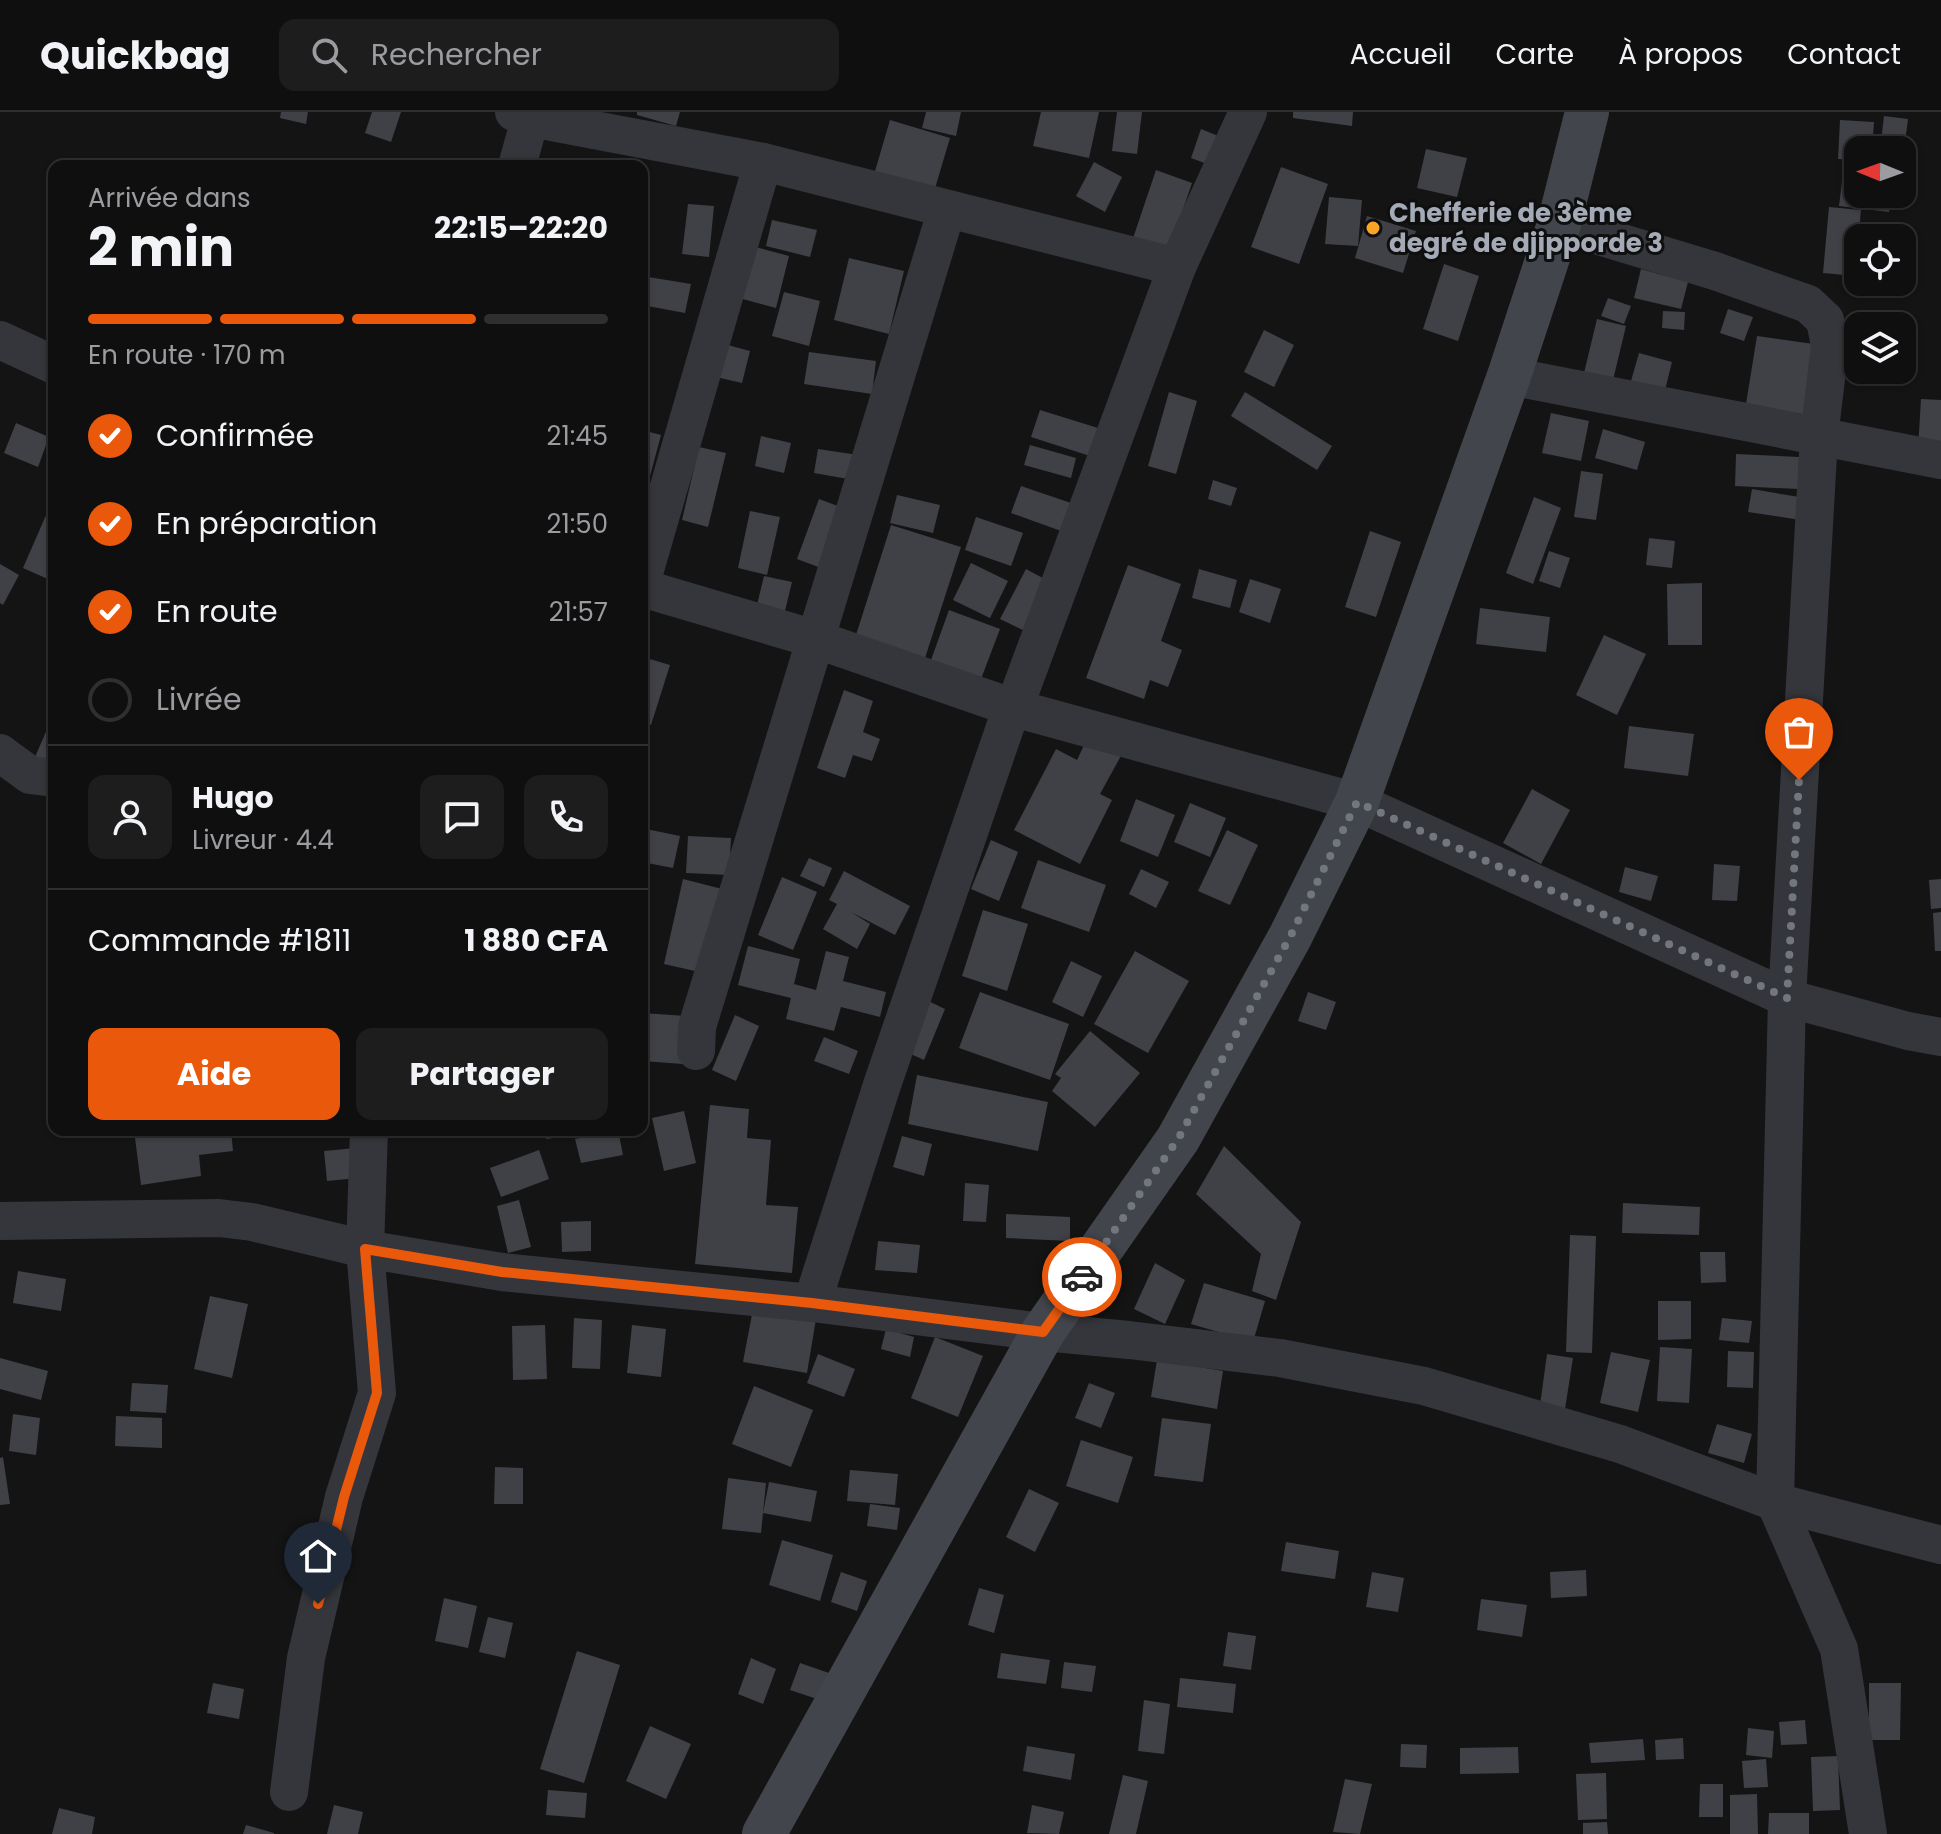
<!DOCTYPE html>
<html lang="fr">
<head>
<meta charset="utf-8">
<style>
  body { margin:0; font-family:Poppins,sans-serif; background:#1d1d1e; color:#f1f3f6; height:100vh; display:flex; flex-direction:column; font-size:30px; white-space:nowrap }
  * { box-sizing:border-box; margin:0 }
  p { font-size:26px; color:#9b9c9f }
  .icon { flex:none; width:44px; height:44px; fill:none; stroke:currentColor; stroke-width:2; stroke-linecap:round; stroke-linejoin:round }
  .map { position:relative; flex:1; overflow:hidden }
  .panel { position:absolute; left:48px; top:48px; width:600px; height:976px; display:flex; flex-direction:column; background:#0f0f10; border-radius:16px; box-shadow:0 2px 6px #0004,0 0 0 2px #2f2f30 }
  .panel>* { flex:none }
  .needle { width:52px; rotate:271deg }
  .buttons { position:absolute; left:1844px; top:24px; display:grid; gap:16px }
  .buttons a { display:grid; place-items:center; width:72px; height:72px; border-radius:16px; background:#0f0f10; box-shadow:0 2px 6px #0004,0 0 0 2px #2f2f30; font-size:40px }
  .pin { position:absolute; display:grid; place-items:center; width:68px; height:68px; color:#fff; margin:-82px -34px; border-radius:50% 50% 50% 0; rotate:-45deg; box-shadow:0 0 8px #0007 }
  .pin .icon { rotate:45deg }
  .courier { position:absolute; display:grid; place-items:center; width:80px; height:80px; margin:-40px; border:6px solid #ea580c; border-radius:50%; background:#fff; color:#222; box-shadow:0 2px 10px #0007 }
  .headline em { font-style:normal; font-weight:700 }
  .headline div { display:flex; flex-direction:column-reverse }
  .headline { display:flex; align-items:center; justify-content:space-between; height:136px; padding:0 40px }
  h1 { font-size:52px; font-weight:700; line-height:60px }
  .bar { display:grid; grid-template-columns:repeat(4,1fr); gap:12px 8px; align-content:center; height:96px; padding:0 40px }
  .bar i { height:10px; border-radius:6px; background:#2f2f30 }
  .bar .on { background:#ea580c }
  .bar p { grid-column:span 4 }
  .line { display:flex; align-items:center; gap:20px; padding:0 40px; border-top:2px solid #2f2f30 }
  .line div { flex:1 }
  .round { display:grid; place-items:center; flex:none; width:84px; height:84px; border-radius:16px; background:#1d1d1e }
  ol { padding:0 40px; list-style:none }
  li { display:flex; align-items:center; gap:24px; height:88px }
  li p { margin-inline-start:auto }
  li .icon { padding:8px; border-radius:50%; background:#ea580c; color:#fff; stroke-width:4 }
  li:last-child { color:#9b9c9f }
  li i { width:44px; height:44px; border:4px solid #2f2f30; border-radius:50% }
  .action { display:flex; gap:16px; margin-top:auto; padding:16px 40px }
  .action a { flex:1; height:92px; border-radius:16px; background:#ea580c; color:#fff; font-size:32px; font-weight:700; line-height:92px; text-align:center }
  .action a+a { background:#1d1d1e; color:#f1f3f6 }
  header { display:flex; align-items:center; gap:48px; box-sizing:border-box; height:112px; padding:0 40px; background:#0f0f10; border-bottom:2px solid #2f2f30 }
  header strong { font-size:38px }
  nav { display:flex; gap:44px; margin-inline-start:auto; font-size:28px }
  .search { width:560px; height:72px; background:#1d1d1e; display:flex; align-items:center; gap:20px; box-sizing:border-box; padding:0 28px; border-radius:16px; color:#9b9c9f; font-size:30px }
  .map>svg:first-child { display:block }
</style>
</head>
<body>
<header>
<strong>Quickbag</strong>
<div class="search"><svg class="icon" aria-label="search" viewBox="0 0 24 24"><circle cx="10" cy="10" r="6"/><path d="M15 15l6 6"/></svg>Rechercher</div>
<nav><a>Accueil</a><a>Carte</a><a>À propos</a><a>Contact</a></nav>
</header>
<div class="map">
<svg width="1941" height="1722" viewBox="0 0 1941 1722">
  <rect width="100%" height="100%" fill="#141415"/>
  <g fill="#3f4146">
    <path d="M281 0H308L306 12 280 6Z"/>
    <path d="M372 0H401L391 30 365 21Z"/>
    <path d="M637 0H680L676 14 637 3Z"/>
    <path d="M926 0H961L956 24 922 16Z"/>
    <path d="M1041 0H1099L1089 46 1033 34Z"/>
    <path d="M1117 0H1142L1137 42 1112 39Z"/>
    <path d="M1293 0H1353L1352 14 1293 6Z"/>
    <path d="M1884 4 1908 7 1904 38H1880Z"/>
    <path d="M890 8 950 26 933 83 873 66Z"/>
    <path d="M1840 8 1874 10 1872 38H1858V48L1838 47Z"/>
    <path d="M1201 17 1228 28 1218 56 1191 46Z"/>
    <path d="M1426 37 1467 46 1457 85 1417 76Z"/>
    <path d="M1094 50 1122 65 1105 100 1076 84Z"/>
    <path d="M1844 53 1858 55V82H1891L1889 100 1839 94Z"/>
    <path d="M1281 55 1328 72 1299 152 1251 135Z"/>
    <path d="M1156 58 1192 71 1165 150 1129 138Z"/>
    <path d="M1329 85 1362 88 1358 134 1325 132Z"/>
    <path d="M688 92 714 94 709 145 682 142Z"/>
    <path d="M1829 95 1861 98 1855 164 1823 161Z"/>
    <path d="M1367 104 1416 119 1403 161 1355 146Z"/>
    <path d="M772 108 817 118 810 145 766 134Z"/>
    <path d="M748 133 789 144 776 196 735 185Z"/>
    <path d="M849 146 904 159 889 222 834 208Z"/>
    <path d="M1444 152 1479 164 1458 229 1423 217Z"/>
    <path d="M1641 157 1688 170 1681 197 1634 186Z"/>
    <path d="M642 164 691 172 685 201 642 193Z"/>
    <path d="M784 180 820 189 809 234 772 224Z"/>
    <path d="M1608 186 1631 194 1624 212 1601 204Z"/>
    <path d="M1728 197 1753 205 1744 229 1720 221Z"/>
    <path d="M1663 199 1685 200 1684 218 1662 216Z"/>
    <path d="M1597 207 1626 214 1613 268 1584 261Z"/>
    <path d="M1853 211 1858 212V258H1869L1868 264 1846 260Z"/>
    <path d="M1264 218 1294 233 1274 275 1244 260Z"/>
    <path d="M1757 224 1814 232 1803 307 1745 298Z"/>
    <path d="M724 232 750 239 742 271 716 265Z"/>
    <path d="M809 240 876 249 872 282 804 272Z"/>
    <path d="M1639 241 1672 250 1665 278 1631 269Z"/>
    <path d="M1169 280 1197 289 1176 362 1148 354Z"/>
    <path d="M1245 280 1332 334 1317 358 1231 304Z"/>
    <path d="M1921 287 1941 288V339L1918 337Z"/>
    <path d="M1040 298 1098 316 1090 344 1031 325Z"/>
    <path d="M1551 301 1589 309 1581 349 1542 341Z"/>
    <path d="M16 311 49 325 38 355 4 341Z"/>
    <path d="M1603 317 1645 330 1637 358 1595 346Z"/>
    <path d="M642 318 661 323 643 390H642Z"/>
    <path d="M761 324 791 331 784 361 755 354Z"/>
    <path d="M1030 333 1076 346 1071 366 1024 353Z"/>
    <path d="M699 335 726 341 708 415 682 408Z"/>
    <path d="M818 337 858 343 854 368 814 361Z"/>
    <path d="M1736 342 1799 345 1798 377 1735 374Z"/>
    <path d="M1581 359 1603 362 1596 408 1574 405Z"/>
    <path d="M1213 368 1237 376 1231 394 1208 387Z"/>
    <path d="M1021 374 1071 391 1061 419 1011 401Z"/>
    <path d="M1752 377 1805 386 1801 408 1748 400Z"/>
    <path d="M897 383 940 393 933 421 890 411Z"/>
    <path d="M1534 385 1561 396 1533 472 1506 461Z"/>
    <path d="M819 387 851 399 829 459 797 447Z"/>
    <path d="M50 394 54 396V459L50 468 23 456Z"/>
    <path d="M750 399 780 405 767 463 738 456Z"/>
    <path d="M976 405 1023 421 1011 454 965 438Z"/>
    <path d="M891 413 961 435 925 546 856 523Z"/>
    <path d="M1370 419 1401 430 1376 505 1345 495Z"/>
    <path d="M1649 426 1675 429 1672 456 1646 453Z"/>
    <path d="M1549 439 1570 446 1560 476 1539 469Z"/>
    <path d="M971 451 1008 469 990 506 953 488Z"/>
    <path d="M0 452 19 463 3 493 0 491Z"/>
    <path d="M1128 453 1181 472 1161 529 1182 538 1168 575 1150 568 1144 587 1086 566Z"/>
    <path d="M1026 457 1050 470 1025 519 1000 507Z"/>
    <path d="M1199 457 1237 468 1230 496 1192 486Z"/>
    <path d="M764 464 792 470 784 503 756 497Z"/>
    <path d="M1250 467 1281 477 1270 511 1239 500Z"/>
    <path d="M1702 471V533H1668L1667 472Z"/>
    <path d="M1480 496 1550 505 1546 540 1476 532Z"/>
    <path d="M949 498 1000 517 981 567 931 548Z"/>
    <path d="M1604 523 1646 542 1617 603 1576 583Z"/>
    <path d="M643 545 670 553 651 613 642 610Z"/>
    <path d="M844 578 873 589 863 620 880 627 872 649 853 643 845 666 817 656Z"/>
    <path d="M51 608 54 609V661L32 652Z"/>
    <path d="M1629 614 1694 622 1688 664 1624 656Z"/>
    <path d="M1088 625 1122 642 1100 682 1112 688 1080 752 1014 718 1056 637 1077 648Z"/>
    <path d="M1532 677 1570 698 1541 752 1503 731Z"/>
    <path d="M1136 687 1175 703 1158 745 1120 729Z"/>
    <path d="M1190 691 1226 706 1210 745 1174 730Z"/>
    <path d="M646 717 680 724 673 756 642 750Z"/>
    <path d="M1227 718 1258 733 1230 793 1198 779Z"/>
    <path d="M688 724 731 726 729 763 686 761Z"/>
    <path d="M991 728 1018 740 999 789 971 777Z"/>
    <path d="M809 746 832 756 824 775 800 764Z"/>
    <path d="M1038 748 1106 773 1089 820 1021 796Z"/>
    <path d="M1714 752 1740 754 1737 789 1712 788Z"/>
    <path d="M1625 755 1658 764 1651 789 1619 780Z"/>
    <path d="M1141 757 1169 770 1156 796 1129 782Z"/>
    <path d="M844 759 910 794 895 823 851 800 870 812 857 837 823 817 837 792 829 788Z"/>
    <path d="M782 765 817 780 793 838 758 823Z"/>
    <path d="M683 767 726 778 708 862 664 852Z"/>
    <path d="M1941 767V796L1931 797 1929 768Z"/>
    <path d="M983 798 1028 812 1007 879 962 864Z"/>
    <path d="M1941 800V839H1935L1933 801Z"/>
    <path d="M748 834 800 847 794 872 816 878 826 839 849 845 843 869 886 880 880 905 841 895 834 919 786 907 791 886 738 873Z"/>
    <path d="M1135 839 1189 869 1148 941 1094 912Z"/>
    <path d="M1071 849 1102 864 1083 905 1052 890Z"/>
    <path d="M980 880 1069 912 1050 968 959 936Z"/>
    <path d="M1308 880 1336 890 1326 918 1298 909Z"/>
    <path d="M924 887 945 897 924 948 902 938Z"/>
    <path d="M642 901 686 904 683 952 642 949Z"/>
    <path d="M735 903 759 914 736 969 712 958Z"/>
    <path d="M1090 919 1140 961 1095 1015 1052 979 1061 966 1055 962Z"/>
    <path d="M824 925 858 939 849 962 814 949Z"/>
    <path d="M917 963 1048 990 1038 1039 908 1012Z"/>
    <path d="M710 993 749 997 747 1026 771 1028 766 1093 798 1095 792 1161 695 1152Z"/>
    <path d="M684 999 696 1051 664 1059 652 1006Z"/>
    <path d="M134 1018H231L233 1039 199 1043 201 1064 141 1073Z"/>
    <path d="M545 1018H586V1022L546 1027Z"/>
    <path d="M618 1018 623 1043 581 1051 575 1027Z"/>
    <path d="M902 1024 932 1032 924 1064 893 1055Z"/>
    <path d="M1224 1034 1301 1110 1276 1188 1252 1179 1261 1142 1196 1082Z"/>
    <path d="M356 1036 358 1066 327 1069 324 1039Z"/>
    <path d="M539 1038 549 1067 501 1085 490 1056Z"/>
    <path d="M965 1071 989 1073 986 1110 963 1109Z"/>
    <path d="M519 1088 531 1135 508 1141 497 1094Z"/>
    <path d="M1623 1091 1700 1095 1699 1123 1622 1121Z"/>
    <path d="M1006 1102 1070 1105V1129L1006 1126Z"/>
    <path d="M591 1109V1139L562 1140 561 1110Z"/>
    <path d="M1570 1123 1596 1124 1592 1241 1566 1240Z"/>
    <path d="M878 1129 920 1133 917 1161 875 1158Z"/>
    <path d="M1700 1140H1725L1726 1170 1701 1171Z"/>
    <path d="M1155 1151 1185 1168 1165 1212 1134 1197Z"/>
    <path d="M18 1159 66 1167 61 1199 13 1191Z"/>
    <path d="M1204 1171 1265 1189 1253 1230 1191 1212Z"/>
    <path d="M210 1184 248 1192 232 1266 194 1257Z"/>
    <path d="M1658 1189H1691V1227L1658 1228Z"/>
    <path d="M753 1197 816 1207 807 1261 743 1250Z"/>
    <path d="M574 1206 602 1208 600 1257 572 1256Z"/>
    <path d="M1722 1206 1752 1209 1749 1231 1719 1228Z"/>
    <path d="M545 1213 547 1267 513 1268 512 1214Z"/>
    <path d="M632 1213 666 1217 661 1265 627 1261Z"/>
    <path d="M886 1217 914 1225 910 1245 881 1237Z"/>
    <path d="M935 1225 983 1244 958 1305 911 1286Z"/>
    <path d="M1660 1235 1692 1237 1689 1291 1657 1289Z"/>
    <path d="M1728 1239 1754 1240 1753 1276 1727 1275Z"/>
    <path d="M1611 1240 1650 1248 1638 1300 1600 1291Z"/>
    <path d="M818 1242 855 1257 844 1285 807 1271Z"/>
    <path d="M1547 1242 1573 1246 1565 1297 1540 1293Z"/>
    <path d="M0 1246 48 1259 41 1288 0 1277Z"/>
    <path d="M1157 1248 1223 1259 1217 1297 1151 1285Z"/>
    <path d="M132 1271 168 1273 166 1301 130 1299Z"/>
    <path d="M1089 1271 1115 1281 1101 1316 1075 1306Z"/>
    <path d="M754 1274 813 1298 791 1355 732 1332Z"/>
    <path d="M13 1302 40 1306 36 1343 9 1339Z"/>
    <path d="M116 1304 162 1306V1336L115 1334Z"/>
    <path d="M1162 1306 1211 1312 1203 1370 1154 1364Z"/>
    <path d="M1717 1312 1752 1322 1744 1351 1708 1341Z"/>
    <path d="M1081 1328 1133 1345 1118 1391 1066 1374Z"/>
    <path d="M3 1345 10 1392 0 1393V1346Z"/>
    <path d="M495 1355 523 1356V1392H494Z"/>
    <path d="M850 1358 898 1362 895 1393 847 1389Z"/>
    <path d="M728 1366 766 1371 761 1421 722 1417Z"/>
    <path d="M769 1370 817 1379 811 1410 763 1401Z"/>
    <path d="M1029 1377 1059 1391 1035 1440 1006 1425Z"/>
    <path d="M870 1392 900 1396 897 1418 867 1414Z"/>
    <path d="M782 1428 833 1443 820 1489 769 1473Z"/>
    <path d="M1286 1430 1339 1439 1335 1467 1281 1459Z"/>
    <path d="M1586 1458 1587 1484 1551 1486 1550 1460Z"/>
    <path d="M841 1460 867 1469 857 1499 831 1490Z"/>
    <path d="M1372 1460 1404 1466 1398 1500 1366 1495Z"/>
    <path d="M979 1476 1004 1483 994 1521 968 1513Z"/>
    <path d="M444 1486 477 1494 468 1536 435 1529Z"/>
    <path d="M1481 1487 1527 1493 1522 1525 1477 1518Z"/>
    <path d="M488 1505 513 1511 505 1546 479 1540Z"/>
    <path d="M1228 1520 1256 1524 1251 1558 1223 1554Z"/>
    <path d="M577 1539 620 1553 584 1671 540 1657Z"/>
    <path d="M1001 1541 1050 1548 1046 1572 997 1566Z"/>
    <path d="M751 1546 776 1557 763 1592 738 1582Z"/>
    <path d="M1064 1550 1096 1554 1092 1580 1061 1576Z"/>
    <path d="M800 1551 829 1561 820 1588 790 1578Z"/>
    <path d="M1180 1566 1236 1572 1233 1601 1177 1595Z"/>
    <path d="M213 1571 244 1577 239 1607 207 1601Z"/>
    <path d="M1869 1571H1901L1900 1628H1869Z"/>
    <path d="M1144 1588 1170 1592 1164 1642 1138 1639Z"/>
    <path d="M1805 1608 1807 1632 1781 1633 1779 1610Z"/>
    <path d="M650 1614 691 1632 666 1687 626 1669Z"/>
    <path d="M1748 1616 1774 1619 1772 1646 1746 1643Z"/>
    <path d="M1683 1626 1684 1647 1656 1648 1655 1628Z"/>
    <path d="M1643 1627 1645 1648 1591 1651 1589 1631Z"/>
    <path d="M1401 1632 1427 1633 1426 1656 1400 1655Z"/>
    <path d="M1027 1634 1075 1642 1071 1668 1023 1659Z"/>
    <path d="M1518 1635 1519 1661 1460 1662V1636Z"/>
    <path d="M1838 1644 1840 1698 1813 1699 1811 1645Z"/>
    <path d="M1766 1647 1768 1675 1744 1676 1742 1649Z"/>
    <path d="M1606 1661 1607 1707 1578 1708 1576 1662Z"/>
    <path d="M1123 1663 1148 1669 1136 1722H1109Z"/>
    <path d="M1345 1667 1372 1672 1360 1722 1333 1720Z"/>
    <path d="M1700 1672H1723V1705H1699Z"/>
    <path d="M548 1678 587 1681 585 1706 546 1703Z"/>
    <path d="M1757 1682 1758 1722H1730V1683Z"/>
    <path d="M334 1693 363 1700 358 1722H327Z"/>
    <path d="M1032 1693 1064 1700 1059 1722 1027 1721Z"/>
    <path d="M59 1696 95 1705 92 1722H52Z"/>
    <path d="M1769 1701H1809V1722H1768Z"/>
    <path d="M1607 1710 1608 1722H1583V1711Z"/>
    <path d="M246 1713 274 1721V1722H243Z"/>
  </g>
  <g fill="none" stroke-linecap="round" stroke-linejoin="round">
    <g stroke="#34363b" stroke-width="38">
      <path d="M514 0 531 6 763 50 1177 155"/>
      <path d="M517 54 532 0"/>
      <path d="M1559 112 1715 159 1808 192 1825 208 1830 234 1819 325 1787 886 1775 1390 1839 1537 1868 1722"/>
      <path d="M0 228 54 253"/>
      <path d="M1509 264 1941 348"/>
      <path d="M642 468 763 50"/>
      <path d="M642 476 815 527 1014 596 1357 690 1787 886 1908 919 1941 925"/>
      <path d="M1014 596 1177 155 1248 0"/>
      <path d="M0 641 30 663 54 666"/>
      <path d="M696 939 697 915 947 97"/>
      <path d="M0 1109 219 1106 252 1110 365 1137 502 1160 812 1191 1043 1220 1129 1228 1280 1246 1424 1274 1620 1332 1775 1390 1941 1433"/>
      <path d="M812 1191 882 973 1012 595"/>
      <path d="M289 1680 306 1546 344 1385 377 1281 365 1137 369 1018"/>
    </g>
    <path stroke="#42454b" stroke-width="44" d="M764 1722 1043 1220 1178 1027 1290 825 1357 690 1509 264 1559 112 1587 0"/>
  </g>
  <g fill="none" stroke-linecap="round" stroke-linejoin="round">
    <path stroke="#72767e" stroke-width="8" stroke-dasharray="0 14.4" d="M1082 1165 1178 1027 1290 825 1357 690 1787 886 1799 668"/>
    <path stroke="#ea580c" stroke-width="10" d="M318 1492 344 1385 377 1281 365 1137 502 1160 812 1191 1043 1220 1082 1165"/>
  </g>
  <circle fill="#fba526" stroke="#0f0f10" stroke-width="3" cx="1373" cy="116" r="8"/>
  <g text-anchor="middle" stroke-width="6" stroke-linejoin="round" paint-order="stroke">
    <g font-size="26" font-weight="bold" fill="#a4abb7" stroke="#0f0f10" text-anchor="start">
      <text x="1389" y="110">Chefferie de 3ème<tspan x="1389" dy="30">degré de djipporde 3</tspan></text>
    </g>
  </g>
</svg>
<div class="buttons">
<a><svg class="needle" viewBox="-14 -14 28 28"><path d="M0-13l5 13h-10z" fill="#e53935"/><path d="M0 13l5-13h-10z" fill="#9b9c9f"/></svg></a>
<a><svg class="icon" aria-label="locate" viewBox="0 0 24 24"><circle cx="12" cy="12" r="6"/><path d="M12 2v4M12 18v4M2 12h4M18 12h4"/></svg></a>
<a><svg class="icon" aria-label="layers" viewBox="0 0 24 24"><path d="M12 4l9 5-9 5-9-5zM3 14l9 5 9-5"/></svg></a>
</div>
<div class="pin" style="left:1799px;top:668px;background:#ea580c"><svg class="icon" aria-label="bag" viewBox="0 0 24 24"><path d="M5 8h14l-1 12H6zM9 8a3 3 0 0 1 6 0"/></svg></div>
<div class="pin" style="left:318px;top:1492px;background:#1f2937"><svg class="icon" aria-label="home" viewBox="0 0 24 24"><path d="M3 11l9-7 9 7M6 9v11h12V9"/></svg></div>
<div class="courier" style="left:1082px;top:1165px"><svg class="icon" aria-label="car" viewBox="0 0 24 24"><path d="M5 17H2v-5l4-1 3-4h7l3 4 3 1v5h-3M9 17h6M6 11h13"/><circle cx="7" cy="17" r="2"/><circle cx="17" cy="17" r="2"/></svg></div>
<section class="panel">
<div class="headline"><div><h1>2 min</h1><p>Arrivée dans</p></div><em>22:15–22:20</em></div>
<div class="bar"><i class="on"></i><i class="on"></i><i class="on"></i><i></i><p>En route · 170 m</p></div>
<ol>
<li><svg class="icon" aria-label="check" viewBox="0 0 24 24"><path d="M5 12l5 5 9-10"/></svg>Confirmée<p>21:45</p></li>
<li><svg class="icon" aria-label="check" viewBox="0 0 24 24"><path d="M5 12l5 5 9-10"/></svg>En préparation<p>21:50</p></li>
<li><svg class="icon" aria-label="check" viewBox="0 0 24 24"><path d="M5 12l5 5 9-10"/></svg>En route<p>21:57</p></li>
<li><i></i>Livrée</li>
</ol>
<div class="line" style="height:144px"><a class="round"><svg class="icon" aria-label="person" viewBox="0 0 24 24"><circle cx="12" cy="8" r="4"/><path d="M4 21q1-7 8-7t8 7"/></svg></a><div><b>Hugo</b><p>Livreur · 4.4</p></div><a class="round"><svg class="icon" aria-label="chat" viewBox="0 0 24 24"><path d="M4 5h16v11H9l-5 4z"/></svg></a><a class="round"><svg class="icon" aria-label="phone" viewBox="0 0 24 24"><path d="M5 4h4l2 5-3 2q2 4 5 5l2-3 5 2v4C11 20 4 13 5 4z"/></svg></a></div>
<div class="line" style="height:104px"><div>Commande #1811</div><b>1 880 CFA</b></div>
<div class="action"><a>Aide</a><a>Partager</a></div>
</section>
</div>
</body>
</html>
